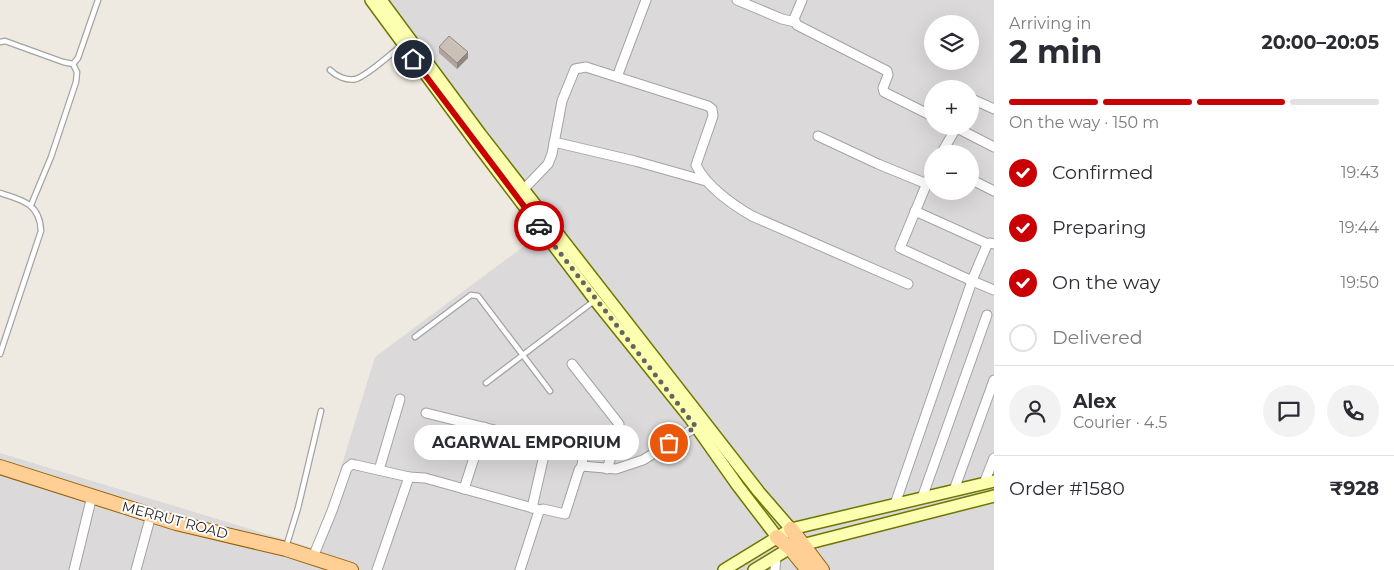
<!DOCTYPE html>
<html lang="en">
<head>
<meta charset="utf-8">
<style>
  body { margin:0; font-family:Montserrat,sans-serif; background:#f2f2f3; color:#2b2b33; height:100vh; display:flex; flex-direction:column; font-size:19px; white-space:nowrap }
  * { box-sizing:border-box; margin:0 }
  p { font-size:16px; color:#7c7c81 }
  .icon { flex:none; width:28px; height:28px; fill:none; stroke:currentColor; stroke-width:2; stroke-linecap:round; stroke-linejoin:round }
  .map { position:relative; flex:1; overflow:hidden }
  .sheet { display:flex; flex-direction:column; background:#fff; width:400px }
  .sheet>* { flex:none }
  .controls { position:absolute; left:924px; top:15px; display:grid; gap:10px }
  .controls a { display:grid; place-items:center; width:55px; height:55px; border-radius:50%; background:#fff; box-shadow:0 5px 20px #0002; font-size:25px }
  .pin { position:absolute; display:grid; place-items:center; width:42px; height:42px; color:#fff; margin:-21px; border:2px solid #fff; border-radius:50%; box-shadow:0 1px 5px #0007 }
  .courier { position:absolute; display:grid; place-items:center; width:50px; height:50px; margin:-25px; border:4px solid #c90004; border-radius:50%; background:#fff; color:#222; box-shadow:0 1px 6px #0007 }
  .bubble { position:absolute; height:35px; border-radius:18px; background:#fff; box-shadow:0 5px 20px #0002; font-size:16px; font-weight:700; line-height:35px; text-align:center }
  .summary em { font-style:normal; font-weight:700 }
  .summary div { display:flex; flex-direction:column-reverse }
  .summary { display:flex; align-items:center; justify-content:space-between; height:85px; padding:0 15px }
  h1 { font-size:32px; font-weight:700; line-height:38px }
  .bar { display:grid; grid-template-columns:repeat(4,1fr); gap:8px 5px; align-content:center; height:60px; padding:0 15px }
  .bar i { height:6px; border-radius:4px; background:#e1e1e2 }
  .bar .current { background:#c90004 }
  .bar p { grid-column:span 4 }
  .line { display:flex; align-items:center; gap:12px; padding:0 15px; border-top:1px solid #e1e1e2 }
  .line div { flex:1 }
  .round { display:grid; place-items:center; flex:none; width:52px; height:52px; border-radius:26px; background:#f2f2f3 }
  ol { padding:0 15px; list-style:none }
  li { display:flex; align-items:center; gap:15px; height:55px }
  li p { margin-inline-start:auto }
  li .icon { padding:5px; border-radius:50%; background:#c90004; color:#fff; stroke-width:4 }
  li:last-child { color:#7c7c81 }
  li i { width:28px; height:28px; border:2px solid #e1e1e2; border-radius:50% }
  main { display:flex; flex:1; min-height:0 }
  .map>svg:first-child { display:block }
</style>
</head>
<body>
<main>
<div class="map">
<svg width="994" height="570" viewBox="0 0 994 570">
  <rect width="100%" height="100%" fill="#efeae1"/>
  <path fill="#dbd9d9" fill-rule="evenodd" d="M365 0H994V570H0V453L316 549 375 357 539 235ZM932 24H970V61H932ZM932 89H970V126H932ZM932 154H970V191H932Z"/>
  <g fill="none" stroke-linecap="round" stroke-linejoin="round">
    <g stroke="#a3a3a3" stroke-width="7">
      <g id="lane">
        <path d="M0 42 5 41 63 62 73 64 78 58 98 0"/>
        <path d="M330 70C336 76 346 81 356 79 368 75 391 54 402 45"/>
        <path d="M0 193C23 200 40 204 41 231L0 354"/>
        <path d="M31 205 51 157 76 82 77 72 73 64"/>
        <path d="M415 337 471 295 478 296 550 391"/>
        <path d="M486 383 594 301"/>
        <path d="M286 547 298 508 321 411"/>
      </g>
    </g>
    <g stroke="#a3a3a3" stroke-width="11">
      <g id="street">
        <path d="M737 0 782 19 795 22"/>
        <path d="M802 0 794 19 797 25 887 71 888 75 883 88 884 92 932 116"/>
        <path d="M617 77 646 0"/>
        <path d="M972 99 994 109"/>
        <path d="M953 126 994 147"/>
        <path d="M818 136 878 164 927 184"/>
        <path d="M554 142 635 161 706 181"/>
        <path d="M941 154 956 128"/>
        <path d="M932 171 900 248 970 280 973 278 987 245 990 243 994 244"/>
        <path d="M970 179 994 191"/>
        <path d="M524 189 548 164 552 154 562 101 575 69 586 67 708 106 712 109 713 116 696 165C706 186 733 205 752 216L908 284"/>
        <path d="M915 211 988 244"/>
        <path d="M970 280 994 290"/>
        <path d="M572 364 619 424V432L607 469"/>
        <path d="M426 413 579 451 583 456 582 466"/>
        <path d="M379 470 400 399"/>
        <path d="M984 483 994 458"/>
        <path d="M464 489 484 427"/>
        <path d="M954 490 994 380"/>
        <path d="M922 498 987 315"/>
        <path d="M895 504 972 281"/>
        <path d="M532 508 547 442"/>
        <path d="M313 557 332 511 347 468 352 464 356 465 409 477"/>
        <path d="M74 570 92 496"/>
        <path d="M136 570 151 515"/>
        <path d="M377 570 409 477 425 478 540 510"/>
        <path d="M520 570 539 511 543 509 565 514 579 470 582 466 616 469 643 460 696 427"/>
        <path d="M775 570 776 556"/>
      </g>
    </g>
    <g stroke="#6d7700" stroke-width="14">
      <g id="secondary">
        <path d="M371 0 477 144 595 300 690 418 738 486 777 537"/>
        <path d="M381 0 481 135 759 492 791 529"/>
        <path d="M724 570 791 529 994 481"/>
        <path d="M754 570 790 548 994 496"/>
      </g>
    </g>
    <g stroke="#956000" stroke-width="16">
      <g id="primary">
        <path d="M0 467 176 523 286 549 351 570"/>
        <path d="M791 529 822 570"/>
        <path d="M777 537 790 548 808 570"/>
      </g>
    </g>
    <use href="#lane" stroke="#fff" stroke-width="4.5"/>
    <use href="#street" stroke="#fff" stroke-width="9"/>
    <use href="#secondary" stroke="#fcffaf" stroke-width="11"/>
    <use href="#primary" stroke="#ffcf96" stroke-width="14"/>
  </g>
  <path fill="#afa59d" d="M439 47 468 58 457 69 439 53Z"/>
  <path fill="#8e8680" d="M468 52V58L457 69V63Z"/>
  <path fill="#cbc0b7" stroke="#8e8680" d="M449 36 468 52 457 63 439 47Z"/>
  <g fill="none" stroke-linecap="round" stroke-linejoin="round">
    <path stroke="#666461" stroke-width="5" stroke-dasharray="0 9" d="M539 226 696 427 669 443"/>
    <path stroke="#c90004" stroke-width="6" d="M413 59 539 226"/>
  </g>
  <g text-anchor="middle" stroke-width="4" stroke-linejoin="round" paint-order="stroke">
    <g font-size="14" fill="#1c1c1c" stroke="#fff">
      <text transform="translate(175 520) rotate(15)" y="5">MERRUT ROAD</text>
    </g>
  </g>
</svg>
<div class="controls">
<a><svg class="icon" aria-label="layers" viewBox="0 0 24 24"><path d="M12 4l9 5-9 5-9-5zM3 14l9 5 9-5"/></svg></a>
<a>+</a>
<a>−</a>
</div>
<div class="pin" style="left:669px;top:443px;background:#ea580c"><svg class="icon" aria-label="bag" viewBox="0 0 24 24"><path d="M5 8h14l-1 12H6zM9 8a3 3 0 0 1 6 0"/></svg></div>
<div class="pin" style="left:413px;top:59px;background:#1f2937"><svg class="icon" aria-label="home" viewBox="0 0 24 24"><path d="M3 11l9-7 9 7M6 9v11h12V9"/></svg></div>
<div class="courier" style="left:539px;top:226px"><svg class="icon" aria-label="car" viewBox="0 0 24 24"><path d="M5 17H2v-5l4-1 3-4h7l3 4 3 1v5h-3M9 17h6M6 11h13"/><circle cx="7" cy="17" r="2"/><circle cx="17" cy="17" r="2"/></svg></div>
<div class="bubble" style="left:414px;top:425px;width:225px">AGARWAL EMPORIUM</div>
</div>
<section class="sheet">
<div class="summary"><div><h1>2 min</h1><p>Arriving in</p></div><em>20:00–20:05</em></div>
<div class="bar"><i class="current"></i><i class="current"></i><i class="current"></i><i></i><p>On the way · 150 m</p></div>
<ol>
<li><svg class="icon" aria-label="check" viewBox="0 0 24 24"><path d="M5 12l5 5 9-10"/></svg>Confirmed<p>19:43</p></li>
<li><svg class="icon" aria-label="check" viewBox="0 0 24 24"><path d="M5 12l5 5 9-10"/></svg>Preparing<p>19:44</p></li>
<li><svg class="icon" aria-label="check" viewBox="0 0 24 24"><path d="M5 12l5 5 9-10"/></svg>On the way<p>19:50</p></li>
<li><i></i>Delivered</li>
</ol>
<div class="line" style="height:90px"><a class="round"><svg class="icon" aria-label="person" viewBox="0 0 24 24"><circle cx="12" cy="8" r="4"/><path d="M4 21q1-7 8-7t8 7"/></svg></a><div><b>Alex</b><p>Courier · 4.5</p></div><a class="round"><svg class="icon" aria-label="chat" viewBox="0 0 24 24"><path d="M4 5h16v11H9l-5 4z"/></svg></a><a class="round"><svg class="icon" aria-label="phone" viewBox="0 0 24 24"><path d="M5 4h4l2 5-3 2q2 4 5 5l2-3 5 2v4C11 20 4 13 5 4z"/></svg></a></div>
<div class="line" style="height:65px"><div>Order #1580</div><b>₹928</b></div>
</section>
</main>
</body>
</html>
